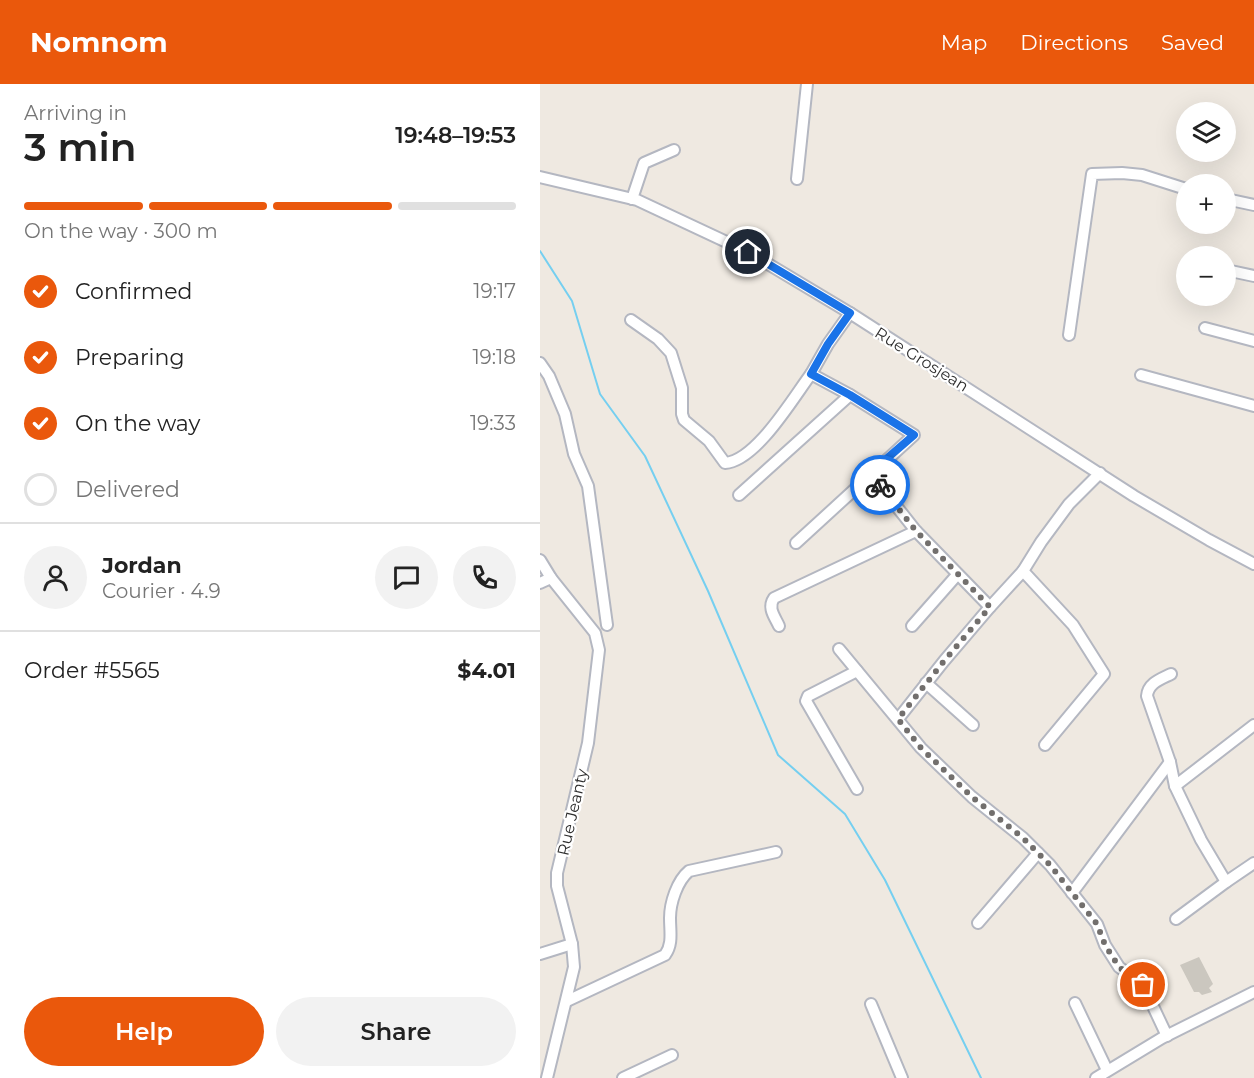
<!DOCTYPE html>
<html lang="en">
<head>
<meta charset="utf-8">
<style>
  body { margin:0; font-family:Montserrat,sans-serif; background:#f2f2f2; color:#222; height:100vh; display:flex; flex-direction:column; font-size:22px; white-space:nowrap }
  * { box-sizing:border-box; margin:0 }
  p { font-size:20px; color:#767676 }
  .icon { flex:none; width:33px; height:33px; fill:none; stroke:currentColor; stroke-width:2; stroke-linecap:round; stroke-linejoin:round }
  .map { position:relative; flex:1; overflow:hidden }
  .panel { display:flex; flex-direction:column; background:#fff; width:540px }
  .panel>* { flex:none }
  .tools { position:absolute; left:636px; top:18px; display:grid; gap:12px }
  .tools a { display:grid; place-items:center; width:60px; height:60px; border-radius:50%; background:#fff; box-shadow:0 6px 24px #0002; font-size:30px }
  .pin { position:absolute; display:grid; place-items:center; width:51px; height:51px; color:#fff; margin:-26px; border:3px solid #fff; border-radius:50%; box-shadow:0 2px 6px #0007 }
  .courier { position:absolute; display:grid; place-items:center; width:60px; height:60px; margin:-30px; border:4px solid #1a73e8; border-radius:50%; background:#fff; color:#222; box-shadow:0 2px 8px #0007 }
  .summary em { font-style:normal; font-weight:600 }
  .summary div { display:flex; flex-direction:column-reverse }
  .summary { display:flex; align-items:center; justify-content:space-between; height:102px; padding:0 24px }
  h1 { font-size:39px; font-weight:600; line-height:45px }
  .bar { display:grid; grid-template-columns:repeat(4,1fr); gap:9px 6px; align-content:center; height:72px; padding:0 24px }
  .bar i { height:8px; border-radius:4px; background:#e0e0e0 }
  .bar .selected { background:#ea580c }
  .bar p { grid-column:span 4 }
  .line { display:flex; align-items:center; gap:15px; padding:0 24px; border-top:2px solid #e0e0e0 }
  .line div { flex:1 }
  .round { display:grid; place-items:center; flex:none; width:63px; height:63px; border-radius:32px; background:#f2f2f2 }
  ol { padding:0 24px; list-style:none }
  li { display:flex; align-items:center; gap:18px; height:66px }
  li p { margin-inline-start:auto }
  li .icon { padding:6px; border-radius:50%; background:#ea580c; color:#fff; stroke-width:4 }
  li:last-child { color:#767676 }
  li i { width:33px; height:33px; border:3px solid #e0e0e0; border-radius:50% }
  .button { display:flex; gap:12px; margin-top:auto; padding:12px 24px }
  .button a { flex:1; height:69px; border-radius:36px; background:#ea580c; color:#fff; font-size:24px; font-weight:600; line-height:69px; text-align:center }
  .button a+a { background:#f2f2f2; color:#222 }
  header { display:flex; align-items:center; gap:36px; box-sizing:border-box; height:84px; padding:0 30px; background:#ea580c; color:#fff }
  header strong { font-size:28px }
  nav { display:flex; gap:33px; margin-inline-start:auto; font-size:21px }
  main { display:flex; flex:1; min-height:0 }
  .map>svg:first-child { display:block }
</style>
</head>
<body>
<header>
<strong>Nomnom</strong>
<nav><a>Map</a><a>Directions</a><a>Saved</a></nav>
</header>
<main>
<section class="panel">
<div class="summary"><div><h1>3 min</h1><p>Arriving in</p></div><em>19:48–19:53</em></div>
<div class="bar"><i class="selected"></i><i class="selected"></i><i class="selected"></i><i></i><p>On the way · 300 m</p></div>
<ol>
<li><svg class="icon" aria-label="check" viewBox="0 0 24 24"><path d="M5 12l5 5 9-10"/></svg>Confirmed<p>19:17</p></li>
<li><svg class="icon" aria-label="check" viewBox="0 0 24 24"><path d="M5 12l5 5 9-10"/></svg>Preparing<p>19:18</p></li>
<li><svg class="icon" aria-label="check" viewBox="0 0 24 24"><path d="M5 12l5 5 9-10"/></svg>On the way<p>19:33</p></li>
<li><i></i>Delivered</li>
</ol>
<div class="line" style="height:108px"><a class="round"><svg class="icon" aria-label="person" viewBox="0 0 24 24"><circle cx="12" cy="8" r="4"/><path d="M4 21q1-7 8-7t8 7"/></svg></a><div><b>Jordan</b><p>Courier · 4.9</p></div><a class="round"><svg class="icon" aria-label="chat" viewBox="0 0 24 24"><path d="M4 5h16v11H9l-5 4z"/></svg></a><a class="round"><svg class="icon" aria-label="phone" viewBox="0 0 24 24"><path d="M5 4h4l2 5-3 2q2 4 5 5l2-3 5 2v4C11 20 4 13 5 4z"/></svg></a></div>
<div class="line" style="height:78px"><div>Order #5565</div><b>$4.01</b></div>
<div class="button"><a>Help</a><a>Share</a></div>
</section>
<div class="map">
<svg width="714" height="994" viewBox="0 0 714 994">
  <rect width="100%" height="100%" fill="#efe9e1"/>
  <g fill="none" stroke-linecap="round" stroke-linejoin="round">
    <path stroke="#75cff0" stroke-width="2" d="M0 167 32 217 60 310 105 372 168 507 238 671 305 730 345 796 441 994"/>
  </g>
  <path fill="#cbc7bf" d="M659 873 673 900 669 904 672 908 662 911 659 908H654L640 881Z"/>
  <g fill="none" stroke-linecap="round" stroke-linejoin="round">
    <g stroke="#b4b7c1" stroke-width="14">
      <g id="minor">
        <path d="M0 93 97 116 208 168 310 229 594 412 669 456 714 480"/>
        <path d="M257 95 267 0"/>
        <path d="M92 115 104 79 134 66"/>
        <path d="M686 115 714 121"/>
        <path d="M686 186 714 192"/>
        <path d="M91 236 118 255 131 269 142 304V330L144 336 169 357 185 379C216 377 253 314 271 290"/>
        <path d="M665 244 714 257"/>
        <path d="M529 251 552 90 582 89 602 91 646 105"/>
        <path d="M0 279 9 292 25 330 34 370 48 402 67 541"/>
        <path d="M601 291 714 322"/>
        <path d="M330 389 376 447 450 523 483 487"/>
        <path d="M199 411 310 311"/>
        <path d="M256 459 374 351 310 311 271 290 288 260 310 229"/>
        <path d="M0 476 11 494 55 549 59 566 48 659 17 789V802L32 860 34 883 7 994"/>
        <path d="M0 499 11 494"/>
        <path d="M239 542C235 533 227 524 234 514L376 447"/>
        <path d="M372 542 417 491"/>
        <path d="M299 565 381 664 432 713 483 754 510 781 557 840 565 861 579 883 603 901 627 952"/>
        <path d="M631 590C621 595 608 599 607 612L630 678 635 702 661 756 686 798 714 779"/>
        <path d="M386 599 433 641"/>
        <path d="M358 635 404 577 450 523"/>
        <path d="M505 661 564 590 533 541 483 487 501 458 529 420 560 389"/>
        <path d="M635 702 714 641"/>
        <path d="M317 705 266 617 268 612 317 587"/>
        <path d="M532 809 630 678"/>
        <path d="M636 835 686 798"/>
        <path d="M438 839 498 769"/>
        <path d="M0 870 32 860"/>
        <path d="M27 917 125 871C133 860 130 848 130 834 130 819 137 797 149 787L236 768"/>
        <path d="M535 919 567 986"/>
        <path d="M331 920 362 994"/>
        <path d="M83 994 132 971"/>
        <path d="M556 994 622 954 714 908"/>
      </g>
    </g>
    <use href="#minor" stroke="#fff" stroke-width="10"/>
  </g>
  <g fill="none" stroke-linecap="round" stroke-linejoin="round">
    <path stroke="#726f6d" stroke-width="6" stroke-dasharray="0 10.8" d="M340 401 376 447 450 523 404 577 358 635 381 664 432 713 483 754 510 781 557 840 565 861 579 883 603 901"/>
    <path stroke="#1a73e8" stroke-width="8" d="M208 168 310 229 288 260 271 290 310 311 374 351 330 389 340 401"/>
  </g>
  <g text-anchor="middle" stroke-width="4.5" stroke-linejoin="round" paint-order="stroke">
    <g font-size="16" fill="#2e2e2e" stroke="#fff">
      <text transform="translate(382 275) rotate(32)" y="6">Rue Grosjean</text>
      <text transform="translate(32 728) rotate(-77)" y="6">Rue Jeanty</text>
    </g>
  </g>
</svg>
<div class="tools">
<a><svg class="icon" aria-label="layers" viewBox="0 0 24 24"><path d="M12 4l9 5-9 5-9-5zM3 14l9 5 9-5"/></svg></a>
<a>+</a>
<a>−</a>
</div>
<div class="pin" style="left:603px;top:901px;background:#ea580c"><svg class="icon" aria-label="bag" viewBox="0 0 24 24"><path d="M5 8h14l-1 12H6zM9 8a3 3 0 0 1 6 0"/></svg></div>
<div class="pin" style="left:208px;top:168px;background:#1f2937"><svg class="icon" aria-label="home" viewBox="0 0 24 24"><path d="M3 11l9-7 9 7M6 9v11h12V9"/></svg></div>
<div class="courier" style="left:340px;top:401px"><svg class="icon" aria-label="bike" viewBox="0 0 24 24"><circle cx="6" cy="16" r="4"/><circle cx="18" cy="16" r="4"/><path d="M6 16l4-8h5l3 8M10 8l3 8H6M13 5h3"/></svg></div>
</div>
</main>
</body>
</html>
